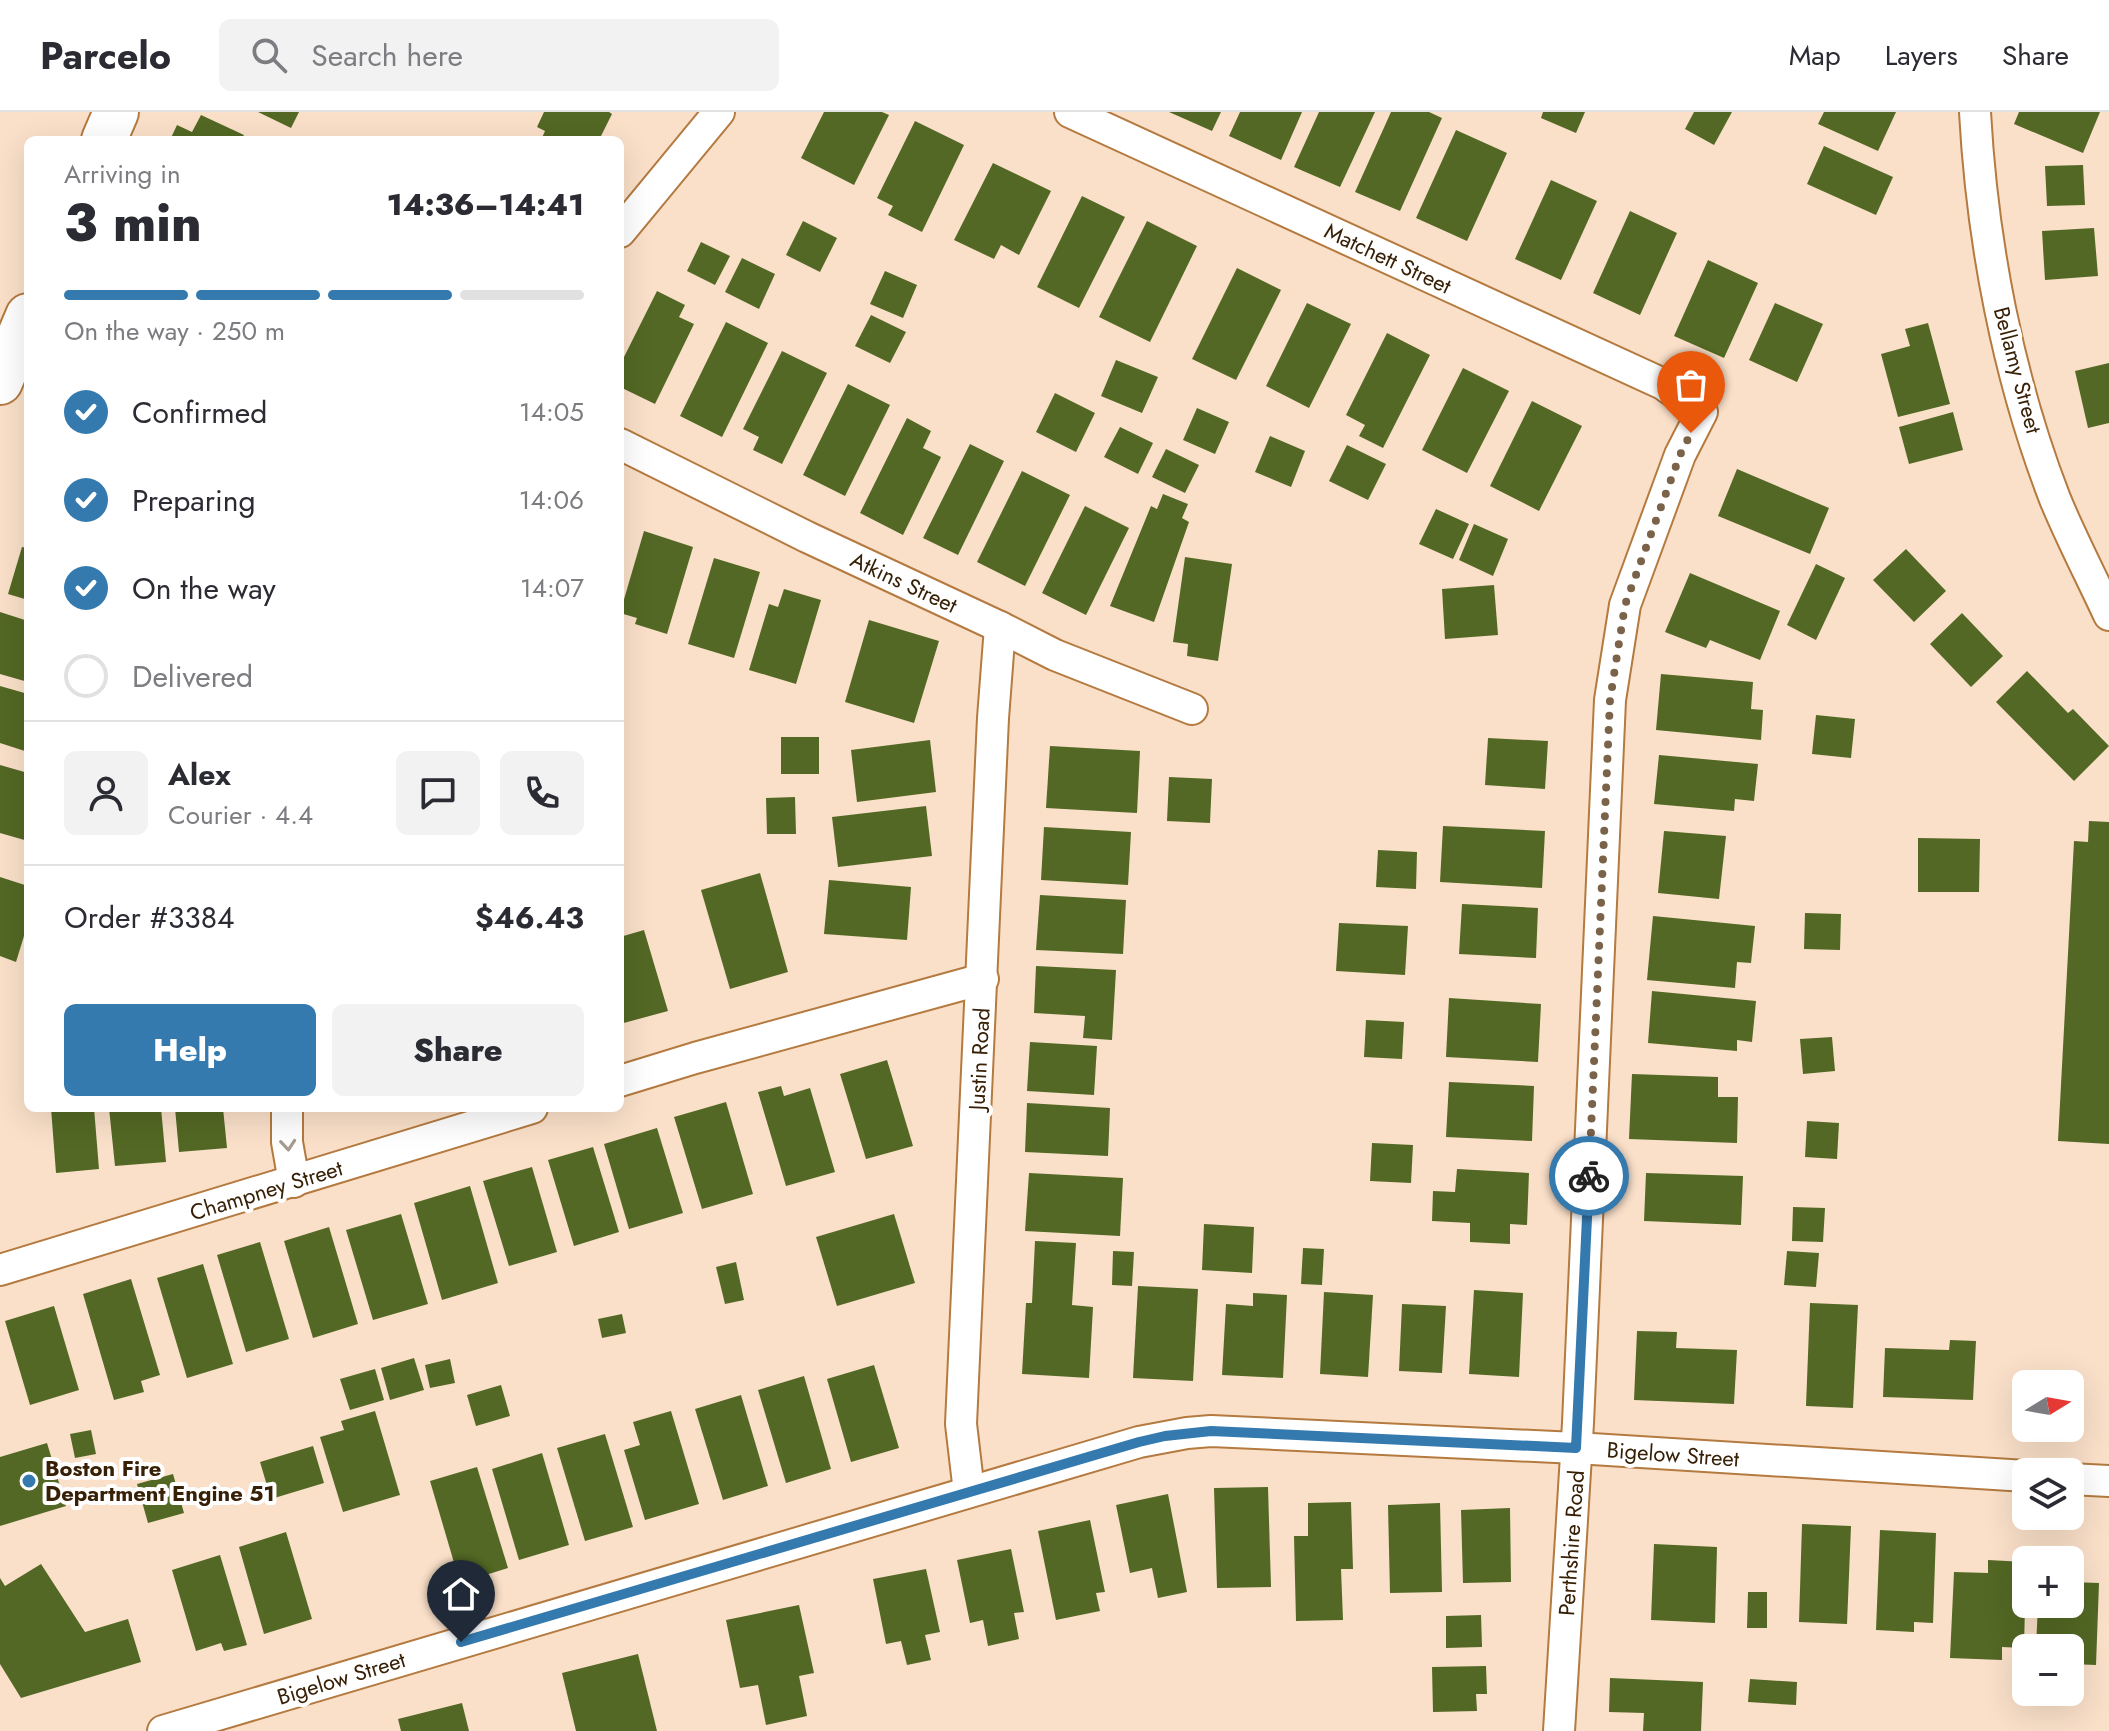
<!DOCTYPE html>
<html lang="en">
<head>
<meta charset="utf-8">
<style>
  body { margin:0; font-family:Jost,sans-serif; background:#f2f2f3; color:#2b2b33; height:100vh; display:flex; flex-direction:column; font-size:30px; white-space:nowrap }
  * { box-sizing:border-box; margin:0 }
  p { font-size:26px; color:#7c7c81 }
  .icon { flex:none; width:44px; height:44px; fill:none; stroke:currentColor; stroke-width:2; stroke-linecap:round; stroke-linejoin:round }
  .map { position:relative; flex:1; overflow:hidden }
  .sheet { position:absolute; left:24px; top:24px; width:600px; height:976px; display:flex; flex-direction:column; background:#fff; border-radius:12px; box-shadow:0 8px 32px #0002 }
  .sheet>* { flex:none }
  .needle { width:52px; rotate:79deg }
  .controls { position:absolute; left:2012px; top:1258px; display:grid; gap:16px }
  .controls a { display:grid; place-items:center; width:72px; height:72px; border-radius:12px; background:#fff; box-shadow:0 8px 32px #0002; font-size:40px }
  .pin { position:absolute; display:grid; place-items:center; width:68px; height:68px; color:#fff; margin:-82px -34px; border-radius:50% 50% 50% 0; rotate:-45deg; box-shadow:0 0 8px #0007 }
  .pin .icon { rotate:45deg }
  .courier { position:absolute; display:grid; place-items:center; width:80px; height:80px; margin:-40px; border:6px solid #347aaf; border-radius:50%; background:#fff; color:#222; box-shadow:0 2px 10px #0007 }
  .overview em { font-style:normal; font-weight:800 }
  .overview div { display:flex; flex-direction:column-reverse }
  .overview { display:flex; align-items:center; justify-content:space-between; height:136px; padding:0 40px }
  h1 { font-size:52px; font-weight:800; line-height:60px }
  .bar { display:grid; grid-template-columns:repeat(4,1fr); gap:12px 8px; align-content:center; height:96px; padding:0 40px }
  .bar i { height:10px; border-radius:6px; background:#e1e1e2 }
  .bar .on { background:#347aaf }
  .bar p { grid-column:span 4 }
  .line { display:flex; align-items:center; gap:20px; padding:0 40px; border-top:2px solid #e1e1e2 }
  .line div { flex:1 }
  .round { display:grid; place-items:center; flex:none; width:84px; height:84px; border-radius:12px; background:#f2f2f3 }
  ol { padding:0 40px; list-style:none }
  li { display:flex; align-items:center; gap:24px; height:88px }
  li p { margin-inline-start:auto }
  li .icon { padding:8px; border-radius:50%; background:#347aaf; color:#fff; stroke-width:4 }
  li:last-child { color:#7c7c81 }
  li i { width:44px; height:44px; border:4px solid #e1e1e2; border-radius:50% }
  .button { display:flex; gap:16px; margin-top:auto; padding:16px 40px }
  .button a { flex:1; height:92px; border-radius:12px; background:#347aaf; color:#fff; font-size:32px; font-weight:800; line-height:92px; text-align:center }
  .button a+a { background:#f2f2f3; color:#2b2b33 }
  header { display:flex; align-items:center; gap:48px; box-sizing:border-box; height:112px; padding:0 40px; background:#fff; border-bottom:2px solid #e1e1e2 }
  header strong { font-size:38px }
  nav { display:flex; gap:44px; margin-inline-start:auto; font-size:28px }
  .search { width:560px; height:72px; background:#f2f2f3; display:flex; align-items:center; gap:20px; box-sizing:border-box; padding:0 28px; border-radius:12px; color:#7c7c81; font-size:30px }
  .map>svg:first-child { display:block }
</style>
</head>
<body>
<header>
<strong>Parcelo</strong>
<div class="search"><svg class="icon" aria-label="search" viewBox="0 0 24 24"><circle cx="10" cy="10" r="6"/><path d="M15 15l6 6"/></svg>Search here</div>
<nav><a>Map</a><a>Layers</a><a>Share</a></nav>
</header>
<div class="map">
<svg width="2109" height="1619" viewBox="0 0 2109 1619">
  <rect width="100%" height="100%" fill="#fae0c9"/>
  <g fill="#536824">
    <path d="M258 0H299L291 16Z"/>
    <path d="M544 0H609L612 2 599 28H541L545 19 537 15Z"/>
    <path d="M824 0H882L889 3 854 73 801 46Z"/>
    <path d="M1169 0H1221L1212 19Z"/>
    <path d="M1240 0H1302L1281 48 1229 24Z"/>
    <path d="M1319 0H1375L1340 75 1294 55Z"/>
    <path d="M1391 0H1429L1442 6 1400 99 1355 80Z"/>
    <path d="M1543 0H1585L1576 21 1541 6Z"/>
    <path d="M1694 0H1732L1714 33 1685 17Z"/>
    <path d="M1824 0H1896L1878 39 1818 12Z"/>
    <path d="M2019 0H2100L2083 41 2014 12Z"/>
    <path d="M201 3 244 23 241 28H170L177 13 192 20Z"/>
    <path d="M915 9 964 33 922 120 888 103 893 94 877 86Z"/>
    <path d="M1456 18 1507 41 1467 129 1416 106Z"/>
    <path d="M1824 34 1893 65 1876 103 1807 72Z"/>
    <path d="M993 51 1051 79 1019 143 1001 133 994 147 954 128Z"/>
    <path d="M2083 53 2085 93 2047 94 2045 54Z"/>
    <path d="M1551 68 1597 89 1561 168 1515 147Z"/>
    <path d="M1082 84 1125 105 1079 196 1037 175Z"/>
    <path d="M1630 99 1677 121 1640 203 1593 181Z"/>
    <path d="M803 109 837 126 820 160 786 143Z"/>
    <path d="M1147 109 1197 134 1150 230 1099 205Z"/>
    <path d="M2094 116 2098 164 2045 168 2042 119Z"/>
    <path d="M701 130 730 144 715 173 687 159Z"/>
    <path d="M742 146 775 162 759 197 725 180Z"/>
    <path d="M1708 148 1758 171 1724 246 1674 224Z"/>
    <path d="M1237 156 1281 178 1236 268 1192 247Z"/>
    <path d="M885 159 917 173 903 206 870 192Z"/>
    <path d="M657 179 685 193 679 205 694 212 655 292 620 275V253Z"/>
    <path d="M1307 191 1351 212 1309 296 1266 274Z"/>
    <path d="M1775 191 1823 212 1797 270 1749 248Z"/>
    <path d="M871 203 906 220 890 251 855 234Z"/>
    <path d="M726 210 768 231 722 325 680 304Z"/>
    <path d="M1928 211 1950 292 1898 305 1881 242 1910 234 1905 217Z"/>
    <path d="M1387 221 1430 243 1383 336 1359 324 1365 313 1346 303Z"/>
    <path d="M782 239 827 261 782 352 753 338 759 325 743 317Z"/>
    <path d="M1116 248 1158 265 1142 301 1101 284Z"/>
    <path d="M2109 251V311L2088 316 2075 259Z"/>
    <path d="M1463 256 1509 279 1467 361 1422 338Z"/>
    <path d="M848 272 890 293 845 384 803 363Z"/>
    <path d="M1055 281 1095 301 1076 340 1036 320Z"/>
    <path d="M1532 289 1582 314 1539 399 1490 374Z"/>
    <path d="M1197 296 1229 310 1215 342 1183 328Z"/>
    <path d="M1953 300 1963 338 1909 352 1899 315Z"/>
    <path d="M907 306 931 319 923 336 941 345 903 423 860 401Z"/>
    <path d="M1120 315 1153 331 1138 362 1104 345Z"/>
    <path d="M1270 324 1305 339 1291 375 1255 360Z"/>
    <path d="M970 332 1004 349 958 443 923 426Z"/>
    <path d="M1347 333 1386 352 1368 388 1329 369Z"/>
    <path d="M1166 337 1199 353 1185 381 1152 365Z"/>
    <path d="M1737 357 1829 396 1810 442 1718 404Z"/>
    <path d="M1022 359 1070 383 1025 474 977 450Z"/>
    <path d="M1163 382 1188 392 1182 406 1189 410 1154 510 1110 494 1151 394 1157 397Z"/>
    <path d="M1085 394 1129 416 1086 503 1042 481Z"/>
    <path d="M1436 397 1469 412 1453 447 1419 432Z"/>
    <path d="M1474 412 1508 427 1493 464 1459 448Z"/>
    <path d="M644 419 693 435 667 522 635 512 637 506 620 501Z"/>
    <path d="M22 435 28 436V488L8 482Z"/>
    <path d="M1906 437 1946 479 1914 510 1873 468Z"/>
    <path d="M1185 445 1232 452 1218 549 1187 544 1188 532 1173 530Z"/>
    <path d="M714 446 760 460 734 546 688 532Z"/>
    <path d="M1816 452 1845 466 1816 528 1787 513Z"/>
    <path d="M1690 461 1780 499 1760 548 1710 528 1706 536 1665 520Z"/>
    <path d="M1494 473 1498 523 1445 527 1442 477Z"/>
    <path d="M784 477 821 488 796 572 749 558 769 492 778 495Z"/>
    <path d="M0 500 28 509V570L0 562Z"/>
    <path d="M1962 501 2003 544 1971 575 1930 532Z"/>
    <path d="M869 508 939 529 914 611 845 590Z"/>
    <path d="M2027 559 2068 601 2073 597 2109 634 2074 669 1996 590Z"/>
    <path d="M1661 562 1753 570 1751 597 1763 598 1761 628 1656 618Z"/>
    <path d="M0 574 28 582V640L0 631Z"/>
    <path d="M1816 603 1855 607 1851 646 1812 642Z"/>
    <rect x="781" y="625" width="38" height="37"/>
    <path d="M1488 626 1548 629 1545 677 1485 673Z"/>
    <path d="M930 628 936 680 857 690 851 638Z"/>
    <path d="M1050 634 1140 639 1137 701 1046 696Z"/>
    <path d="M1659 643 1758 652 1754 689 1735 687 1734 699 1654 692Z"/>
    <path d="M0 653 28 661V729L0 721Z"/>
    <path d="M1169 665 1212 667 1210 711 1167 709Z"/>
    <path d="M795 685 796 722H767L766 686Z"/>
    <path d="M926 694 932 744 838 755 832 705Z"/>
    <path d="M2089 709 2109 710V1032L2058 1029 2074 729 2088 730Z"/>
    <path d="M1443 714 1545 719 1542 776 1440 770Z"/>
    <path d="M1044 715 1131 720 1128 773 1041 768Z"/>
    <path d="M1664 719 1726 724 1719 787 1658 781Z"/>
    <path d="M1918 726 1980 727 1979 780H1918Z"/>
    <path d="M1378 738 1417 740 1416 777 1376 775Z"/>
    <path d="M760 761 788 860 730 877 701 778Z"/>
    <path d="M0 765 28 774V811L16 850 0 844Z"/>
    <path d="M829 768 911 775 907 828 824 822Z"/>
    <path d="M1040 783 1126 788 1123 842 1036 838Z"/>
    <path d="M1462 792 1538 796 1536 846 1459 842Z"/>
    <path d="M1805 801 1841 802 1840 838 1804 837Z"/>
    <path d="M1653 804 1755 814 1751 851 1737 850 1735 876 1647 868Z"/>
    <path d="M1339 811 1408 814 1405 863 1336 859Z"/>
    <path d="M644 818 668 899 620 912V825Z"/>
    <path d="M1036 854 1116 858 1112 928 1083 926 1085 904 1034 901Z"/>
    <path d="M1652 879 1756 889 1752 930 1737 928V939L1648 931Z"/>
    <path d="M1449 886 1541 892 1538 950 1446 945Z"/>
    <path d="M1366 908 1404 910 1402 947 1364 945Z"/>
    <path d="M1832 925 1835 959 1803 962 1800 927Z"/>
    <path d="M1030 930 1097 934 1094 983 1027 979Z"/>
    <path d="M887 948 913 1034 866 1047 840 962Z"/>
    <path d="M1632 962 1718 965V985H1738L1737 1031 1629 1027Z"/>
    <path d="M1449 970 1534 974 1532 1029 1446 1025Z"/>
    <path d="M781 974 784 984 810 976 835 1060 786 1074 758 980Z"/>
    <path d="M726 990 753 1082 702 1097 674 1005Z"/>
    <path d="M1027 991 1110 996 1108 1044 1025 1040Z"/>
    <path d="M51 996H94L99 1057 56 1061Z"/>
    <path d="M109 996H161L166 1050 115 1054Z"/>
    <path d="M175 996H223L227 1036 179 1040Z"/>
    <path d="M1807 1009 1839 1011 1837 1047 1805 1045Z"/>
    <path d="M657 1016 683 1101 629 1117 604 1032Z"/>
    <path d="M1372 1031 1413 1033 1411 1071 1370 1069Z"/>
    <path d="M593 1035 619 1120 574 1134 548 1048Z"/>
    <path d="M532 1055 557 1140 509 1154 483 1069Z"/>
    <path d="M1457 1057 1529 1061 1527 1113 1510 1112V1132L1470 1130V1111L1432 1109 1433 1079 1455 1080Z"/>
    <path d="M1029 1061 1123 1066 1120 1124 1025 1119Z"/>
    <path d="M1646 1061 1743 1064 1741 1113 1644 1109Z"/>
    <path d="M470 1074 498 1171 442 1188 414 1091Z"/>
    <path d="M1793 1095 1825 1096 1823 1130 1792 1129Z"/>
    <path d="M401 1102 428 1192 373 1208 346 1118Z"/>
    <path d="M894 1102 915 1171 837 1194 816 1125Z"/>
    <path d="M1204 1112 1254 1115 1252 1161 1202 1158Z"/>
    <path d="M329 1115 358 1212 313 1226 284 1129Z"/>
    <path d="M1035 1129 1076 1131 1072 1193 1093 1195 1089 1266 1022 1262 1026 1191H1032Z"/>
    <path d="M260 1130 289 1227 246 1240 217 1143Z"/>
    <path d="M1303 1136 1324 1137 1322 1173 1301 1172Z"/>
    <path d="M1113 1139 1134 1140 1132 1174 1112 1173Z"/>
    <path d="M1787 1139 1819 1141 1816 1175 1784 1173Z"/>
    <path d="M736 1150 744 1188 725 1192 716 1155Z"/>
    <path d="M203 1152 233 1252 187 1266 157 1166Z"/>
    <path d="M131 1167 160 1263 141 1269 144 1280 114 1288 83 1182Z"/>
    <path d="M1138 1174 1198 1177 1193 1269 1133 1266Z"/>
    <path d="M1474 1178 1523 1181 1519 1265 1469 1262Z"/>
    <path d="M1324 1180 1373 1183 1368 1265 1320 1262Z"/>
    <path d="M1253 1181 1287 1183 1283 1266 1222 1263 1226 1192 1253 1194Z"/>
    <path d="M1810 1191 1858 1193 1853 1296 1806 1294Z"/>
    <path d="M1402 1192 1446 1194 1442 1261 1399 1259Z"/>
    <path d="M54 1194 79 1278 30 1293 5 1209Z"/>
    <path d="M622 1202 626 1221 602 1226 598 1207Z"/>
    <path d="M1637 1219 1677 1220 1676 1236 1737 1238 1734 1292 1634 1288Z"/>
    <path d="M1950 1228 1976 1229 1973 1288 1883 1285 1885 1236 1949 1238Z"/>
    <path d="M414 1246 424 1278 390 1288 381 1256Z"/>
    <path d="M450 1247 455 1271 430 1276 425 1253Z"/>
    <path d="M874 1253 899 1336 851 1350 827 1267Z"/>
    <path d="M375 1257 384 1288 350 1298 340 1267Z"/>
    <path d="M804 1264 831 1357 786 1371 758 1278Z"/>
    <path d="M501 1273 510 1304 476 1314 467 1283Z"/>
    <path d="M741 1283 768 1374 723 1388 695 1297Z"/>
    <path d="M375 1299 400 1383 343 1400 320 1325 344 1318 341 1309Z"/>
    <path d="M671 1299 699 1392 645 1408 624 1338 640 1333 633 1310Z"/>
    <path d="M91 1318 96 1342 75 1346 70 1322Z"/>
    <path d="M605 1322 633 1415 585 1429 557 1336Z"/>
    <path d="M47 1331 66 1394 0 1414V1345Z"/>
    <path d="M313 1334 324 1371 271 1387 260 1350Z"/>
    <path d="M542 1341 569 1433 519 1448 492 1357Z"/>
    <path d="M477 1355 508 1456 460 1471 430 1369Z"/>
    <path d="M173 1362 184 1401 148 1411 137 1372Z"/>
    <path d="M1268 1375 1271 1475 1217 1476 1214 1376Z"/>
    <path d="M1168 1382 1187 1480 1158 1486 1152 1456 1130 1461 1116 1393Z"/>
    <path d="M1351 1390 1353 1457H1341L1343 1508 1296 1509 1294 1424H1308V1391Z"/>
    <path d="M1440 1391 1442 1480 1390 1481 1388 1393Z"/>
    <path d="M1510 1396 1511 1470 1463 1471 1461 1398Z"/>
    <path d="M1090 1408 1105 1480 1096 1481 1100 1499 1056 1508 1038 1419Z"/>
    <path d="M1802 1412 1851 1414 1847 1512 1799 1510Z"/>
    <path d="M1880 1418 1936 1421 1933 1511 1914 1510V1520L1876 1518Z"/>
    <path d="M286 1420 312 1507 264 1522 239 1435Z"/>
    <path d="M1654 1432 1717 1435 1715 1511 1651 1508Z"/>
    <path d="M1011 1437 1024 1500 1014 1501 1019 1527 988 1534 983 1508 970 1511 957 1448Z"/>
    <path d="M220 1443 247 1533 224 1539 221 1531 196 1539 172 1458Z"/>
    <path d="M1988 1448 2026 1450 2024 1536 2002 1535V1548L1950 1546 1954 1460 1988 1461Z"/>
    <path d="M41 1452 85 1520 128 1507 141 1550 21 1586 0 1552V1466L5 1474Z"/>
    <path d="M926 1457 940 1520 925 1523 931 1548 907 1553 901 1529 886 1532 873 1467Z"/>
    <path d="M2070 1470 2099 1471 2096 1553 2070 1552V1536H2036L2038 1492H2070Z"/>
    <path d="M1748 1480H1767V1516H1747Z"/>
    <path d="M799 1493 814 1561 799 1564 807 1604 766 1613 758 1573 740 1576 726 1508Z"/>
    <path d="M1481 1503 1482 1535 1446 1536V1504Z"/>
    <path d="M638 1542 657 1619H576L562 1561Z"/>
    <path d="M1486 1554 1487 1582H1476L1477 1599 1433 1600 1432 1555Z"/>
    <path d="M1610 1566 1703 1570 1701 1619H1643L1644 1601 1609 1600Z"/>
    <path d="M1750 1567 1797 1570 1796 1593 1748 1590Z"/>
    <path d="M462 1591 469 1619H401L398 1607Z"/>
  </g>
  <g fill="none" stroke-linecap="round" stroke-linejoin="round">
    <g stroke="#b47a3f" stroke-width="34">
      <g id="minor">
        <path d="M1070 0 1663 272 1702 300 1680 343 1625 493 1610 588 1578 1311 1559 1619"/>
        <path d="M1975 0C1982 129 2008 266 2055 387 2071 426 2091 464 2109 503"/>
        <path d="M620 120 719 0"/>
        <path d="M620 332 807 425 1000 515 1055 543 1192 597"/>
        <path d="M620 969 695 946 983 867"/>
        <path d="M287 996V1030L294 1070"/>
        <path d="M0 1158 532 996"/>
        <path d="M2070 1367 2109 1369"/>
        <path d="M969 1380 961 1312 993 606 1000 515"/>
        <path d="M163 1619 1139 1330 1187 1321 1211 1319 1576 1336 2026 1364"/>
      </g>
    </g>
    <g stroke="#b47a3f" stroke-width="48">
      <g id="primary">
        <path d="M104 28 116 0"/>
        <path d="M0 270 28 204"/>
      </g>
    </g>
    <use href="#minor" stroke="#fff" stroke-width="30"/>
    <use href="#primary" stroke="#fff" stroke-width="44"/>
  </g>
  <defs><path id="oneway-chevron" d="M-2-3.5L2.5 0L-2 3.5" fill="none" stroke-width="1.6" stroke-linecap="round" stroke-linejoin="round" transform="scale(2)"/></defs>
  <use stroke="#a59b8f" href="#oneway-chevron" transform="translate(288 1033) rotate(85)"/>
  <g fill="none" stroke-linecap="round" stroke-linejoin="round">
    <path stroke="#7b634a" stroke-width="8" stroke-dasharray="0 14.4" d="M1589 1064 1610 588 1625 493 1680 343 1691 321"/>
    <path stroke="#347aaf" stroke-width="10" d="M461 1530 1139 1330 1165 1324 1211 1319 1576 1336 1589 1064"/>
  </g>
  <circle fill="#347aaf" stroke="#fff" stroke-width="3" cx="29" cy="1369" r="8"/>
  <g text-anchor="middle" stroke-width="8" stroke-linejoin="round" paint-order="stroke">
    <g font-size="22" fill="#372006" stroke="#fff">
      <text transform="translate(1388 146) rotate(25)" y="8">Matchett Street</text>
      <text transform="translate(2018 258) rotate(75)" y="8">Bellamy Street</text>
      <text transform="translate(904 470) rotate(25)" y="8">Atkins Street</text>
      <text transform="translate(979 947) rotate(-87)" y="8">Justin Road</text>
      <text transform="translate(266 1078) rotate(-17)" y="8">Champney Street</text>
      <text transform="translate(1673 1342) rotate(4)" y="8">Bigelow Street</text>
      <text transform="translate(1571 1431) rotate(-86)" y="8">Perthshire Road</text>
      <text transform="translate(341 1566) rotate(-17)" y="8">Bigelow Street</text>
    </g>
    <g font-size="22" font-weight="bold" fill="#372006" stroke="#fff" text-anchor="start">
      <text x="45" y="1364">Boston Fire<tspan x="45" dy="25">Department Engine 51</tspan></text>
    </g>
  </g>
</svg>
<div class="controls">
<a><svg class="needle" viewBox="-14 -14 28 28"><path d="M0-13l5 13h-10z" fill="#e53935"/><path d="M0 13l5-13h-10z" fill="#7c7c81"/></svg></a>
<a><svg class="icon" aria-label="layers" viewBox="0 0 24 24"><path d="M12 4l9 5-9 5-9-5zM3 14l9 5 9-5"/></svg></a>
<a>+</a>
<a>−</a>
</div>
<div class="pin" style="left:1691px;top:321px;background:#ea580c"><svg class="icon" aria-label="bag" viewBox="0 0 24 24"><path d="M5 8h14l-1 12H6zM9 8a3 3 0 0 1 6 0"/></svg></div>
<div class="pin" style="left:461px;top:1530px;background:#1f2937"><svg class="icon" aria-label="home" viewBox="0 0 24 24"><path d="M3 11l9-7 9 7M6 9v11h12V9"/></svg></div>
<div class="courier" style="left:1589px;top:1064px"><svg class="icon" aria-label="bike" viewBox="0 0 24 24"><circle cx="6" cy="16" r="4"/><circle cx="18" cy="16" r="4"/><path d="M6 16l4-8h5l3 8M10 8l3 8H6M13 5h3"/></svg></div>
<section class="sheet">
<div class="overview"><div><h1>3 min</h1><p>Arriving in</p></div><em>14:36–14:41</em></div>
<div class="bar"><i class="on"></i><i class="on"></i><i class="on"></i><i></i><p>On the way · 250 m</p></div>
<ol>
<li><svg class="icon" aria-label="check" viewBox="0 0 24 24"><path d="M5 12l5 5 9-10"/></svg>Confirmed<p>14:05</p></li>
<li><svg class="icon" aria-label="check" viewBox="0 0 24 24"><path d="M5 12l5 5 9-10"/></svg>Preparing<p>14:06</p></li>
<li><svg class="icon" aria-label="check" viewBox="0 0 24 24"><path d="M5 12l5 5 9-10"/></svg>On the way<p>14:07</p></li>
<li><i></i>Delivered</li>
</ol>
<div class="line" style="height:144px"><a class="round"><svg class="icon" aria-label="person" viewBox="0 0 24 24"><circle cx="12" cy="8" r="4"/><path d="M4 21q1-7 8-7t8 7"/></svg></a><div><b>Alex</b><p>Courier · 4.4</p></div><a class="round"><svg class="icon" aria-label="chat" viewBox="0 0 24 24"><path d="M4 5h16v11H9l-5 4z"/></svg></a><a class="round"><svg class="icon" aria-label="phone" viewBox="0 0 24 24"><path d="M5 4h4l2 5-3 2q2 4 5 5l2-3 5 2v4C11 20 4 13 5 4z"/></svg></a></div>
<div class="line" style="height:104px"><div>Order #3384</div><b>$46.43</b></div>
<div class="button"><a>Help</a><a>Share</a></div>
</section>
</div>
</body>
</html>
